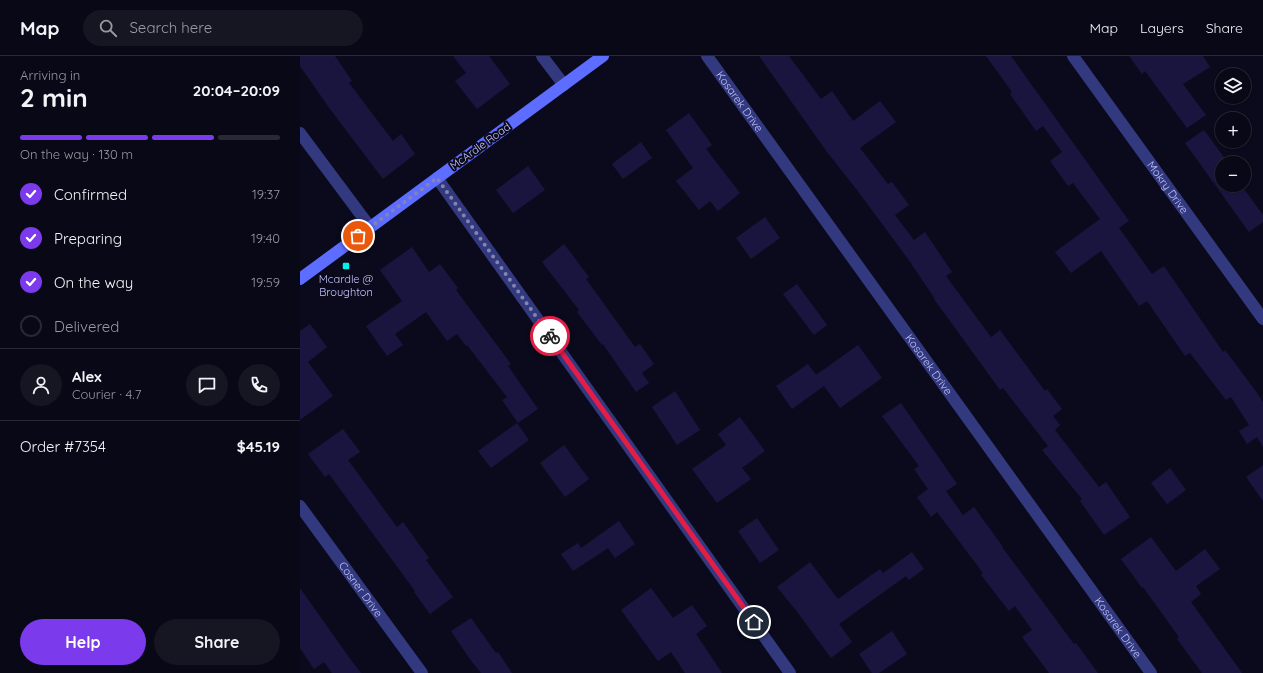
<!DOCTYPE html>
<html lang="en">
<head>
<meta charset="utf-8">
<style>
  body { margin:0; font-family:Quicksand,sans-serif; background:#161623; color:#f1f3f6; height:100vh; display:flex; flex-direction:column; font-size:15px; white-space:nowrap }
  * { box-sizing:border-box; margin:0 }
  p { font-size:13px; color:#989aa1 }
  .icon { flex:none; width:22px; height:22px; fill:none; stroke:currentColor; stroke-width:2; stroke-linecap:round; stroke-linejoin:round }
  .map { position:relative; flex:1; overflow:hidden }
  .sheet { display:flex; flex-direction:column; background:#080816; width:300px }
  .sheet>* { flex:none }
  .buttons { position:absolute; left:915px; top:12px; display:grid; gap:8px }
  .buttons a { display:grid; place-items:center; width:36px; height:36px; border-radius:50%; background:#080816; box-shadow:0 1px 3px #0004,0 0 0 1px #292935; font-size:20px }
  .pin { position:absolute; display:grid; place-items:center; width:34px; height:34px; color:#fff; margin:-17px; border:2px solid #fff; border-radius:50%; box-shadow:0 1px 4px #0007 }
  .courier { position:absolute; display:grid; place-items:center; width:40px; height:40px; margin:-20px; border:3px solid #e11d48; border-radius:50%; background:#fff; color:#222; box-shadow:0 1px 5px #0007 }
  .summary em { font-style:normal; font-weight:700 }
  .summary div { display:flex; flex-direction:column-reverse }
  .summary { display:flex; align-items:center; justify-content:space-between; height:68px; padding:0 20px }
  h1 { font-size:26px; font-weight:700; line-height:30px }
  .bar { display:grid; grid-template-columns:repeat(4,1fr); gap:6px 4px; align-content:center; height:48px; padding:0 20px }
  .bar i { height:5px; border-radius:3px; background:#292935 }
  .bar .current { background:#7c3aed }
  .bar p { grid-column:span 4 }
  .line { display:flex; align-items:center; gap:10px; padding:0 20px; border-top:1px solid #292935 }
  .line div { flex:1 }
  .round { display:grid; place-items:center; flex:none; width:42px; height:42px; border-radius:21px; background:#161623 }
  ol { padding:0 20px; list-style:none }
  li { display:flex; align-items:center; gap:12px; height:44px }
  li p { margin-inline-start:auto }
  li .icon { padding:4px; border-radius:50%; background:#7c3aed; color:#fff; stroke-width:4 }
  li:last-child { color:#989aa1 }
  li i { width:22px; height:22px; border:2px solid #292935; border-radius:50% }
  .cta { display:flex; gap:8px; margin-top:auto; padding:8px 20px }
  .cta a { flex:1; height:46px; border-radius:24px; background:#7c3aed; color:#fff; font-size:16px; font-weight:700; line-height:46px; text-align:center }
  .cta a+a { background:#161623; color:#f1f3f6 }
  header { display:flex; align-items:center; gap:24px; box-sizing:border-box; height:56px; padding:0 20px; background:#080816; border-bottom:1px solid #292935 }
  header strong { font-size:19px }
  nav { display:flex; gap:22px; margin-inline-start:auto; font-size:14px }
  .search { width:280px; height:36px; background:#161623; display:flex; align-items:center; gap:10px; box-sizing:border-box; padding:0 14px; border-radius:22px; color:#989aa1; font-size:15px }
  main { display:flex; flex:1; min-height:0 }
  .map>svg:first-child { display:block }
</style>
</head>
<body>
<header>
<strong>Map</strong>
<div class="search"><svg class="icon" aria-label="search" viewBox="0 0 24 24"><circle cx="10" cy="10" r="6"/><path d="M15 15l6 6"/></svg>Search here</div>
<nav><a>Map</a><a>Layers</a><a>Share</a></nav>
</header>
<main>
<section class="sheet">
<div class="summary"><div><h1>2 min</h1><p>Arriving in</p></div><em>20:04–20:09</em></div>
<div class="bar"><i class="current"></i><i class="current"></i><i class="current"></i><i></i><p>On the way · 130 m</p></div>
<ol>
<li><svg class="icon" aria-label="check" viewBox="0 0 24 24"><path d="M5 12l5 5 9-10"/></svg>Confirmed<p>19:37</p></li>
<li><svg class="icon" aria-label="check" viewBox="0 0 24 24"><path d="M5 12l5 5 9-10"/></svg>Preparing<p>19:40</p></li>
<li><svg class="icon" aria-label="check" viewBox="0 0 24 24"><path d="M5 12l5 5 9-10"/></svg>On the way<p>19:59</p></li>
<li><i></i>Delivered</li>
</ol>
<div class="line" style="height:72px"><a class="round"><svg class="icon" aria-label="person" viewBox="0 0 24 24"><circle cx="12" cy="8" r="4"/><path d="M4 21q1-7 8-7t8 7"/></svg></a><div><b>Alex</b><p>Courier · 4.7</p></div><a class="round"><svg class="icon" aria-label="chat" viewBox="0 0 24 24"><path d="M4 5h16v11H9l-5 4z"/></svg></a><a class="round"><svg class="icon" aria-label="phone" viewBox="0 0 24 24"><path d="M5 4h4l2 5-3 2q2 4 5 5l2-3 5 2v4C11 20 4 13 5 4z"/></svg></a></div>
<div class="line" style="height:52px"><div>Order #7354</div><b>$45.19</b></div>
<div class="cta"><a>Help</a><a>Share</a></div>
</section>
<div class="map">
<svg width="963" height="617" viewBox="0 0 963 617">
  <rect width="100%" height="100%" fill="#0b0a1d"/>
  <g fill="#19153e">
    <path d="M0 0H35L52 25 49 27 93 85 101 78 115 98 83 123 30 53 0 10Z"/>
    <path d="M153 0H189L210 28 177 53 155 25 166 17Z"/>
    <path d="M459 0H489L521 43 532 35 553 65 580 45 596 66 560 92 588 128 592 126 609 149 595 159 614 184 625 176 652 216 646 220 691 281 700 274 745 335 747 333 762 353 753 360 760 369 755 374 799 431 806 426 830 461 804 479 780 445 782 443 742 394 748 390 703 332 700 334 634 243H635L608 203 557 134 527 96Z"/>
    <path d="M686 0H711L829 165 819 172 852 218 864 210 923 296 925 294 955 334 963 346V391L957 381 947 388 939 375 949 369 931 341 926 344 890 297 885 300 847 245 839 250 801 195 771 217 755 196 800 163 773 127 768 130 750 105 762 96 743 70 736 75 710 38 712 36Z"/>
    <path d="M829 0H903L910 11 883 28 906 59 887 72 845 15 842 18Z"/>
    <path d="M389 57 412 89 406 93 440 137 418 155 410 145 399 154 376 125 393 112 366 74Z"/>
    <path d="M904 74 928 107H922V129H941L963 159V166L949 176 885 87Z"/>
    <path d="M341 86 352 102 323 123 312 108Z"/>
    <path d="M228 110 245 134 213 157 196 134Z"/>
    <path d="M465 161 480 182 451 203 436 182Z"/>
    <path d="M264 188 289 221 286 223 335 291 340 288 354 308 342 317 349 327 336 336 303 288 302 289 277 256 279 254 242 206Z"/>
    <path d="M112 191 129 216 140 208 158 232 156 234 211 308 208 310 238 353 218 367 202 344 207 341 167 289 166 290 157 278 147 285 126 256 95 278 103 289 87 300 66 270 102 245 80 214Z"/>
    <path d="M497 228 527 269 514 279 483 238Z"/>
    <path d="M10 268 27 291 8 306 33 340 0 364V275Z"/>
    <path d="M558 289 582 322 540 352 524 330 492 353 476 330 508 308 516 319Z"/>
    <path d="M375 335 400 374 377 389 352 351Z"/>
    <path d="M601 347 657 428 646 435 663 459 674 451 703 491H702L774 588 776 587 798 617H749L722 581 732 574 715 550 709 555 681 519 683 517 637 456 631 461 617 441 628 433 614 413 619 410 582 360Z"/>
    <path d="M440 361 465 395 442 412 451 423 417 447 392 413 426 389 418 378Z"/>
    <path d="M217 367 229 384 191 412 178 395Z"/>
    <path d="M43 373 60 396 48 404 97 471 103 466 129 502 126 504 153 541 130 558 114 536 115 535 29 418 25 421 8 398Z"/>
    <path d="M264 389 289 423 265 441 240 407Z"/>
    <path d="M963 409V445L946 421Z"/>
    <path d="M870 412 886 434 867 448 851 427Z"/>
    <path d="M457 462 479 494 460 507 438 475Z"/>
    <path d="M319 465 335 488 315 502 308 492 273 515 261 498 278 487 281 492Z"/>
    <path d="M851 481 876 515 905 493 920 513 896 530 901 538 891 546 942 617H902L877 583 879 581 843 531 842 532 821 503Z"/>
    <path d="M612 496 624 513 609 524 606 520 539 568 552 586 531 602 498 557 477 531 510 506 538 543 580 513 583 517Z"/>
    <path d="M0 532 48 600 61 617H32L24 606 14 613 0 592Z"/>
    <path d="M351 532 373 562 392 549 407 570 396 578 422 617H385L371 596 358 605 321 554Z"/>
    <path d="M171 562 196 597 198 596 212 617H181L169 602 151 575Z"/>
    <path d="M592 575 607 598 579 617H572L559 598Z"/>
  </g>
  <g fill="none" stroke-linecap="round" stroke-linejoin="round">
    <g stroke="#32397e" stroke-width="12">
      <path d="M242 0 264 29"/>
      <path id="s1" d="M407 0 851 617"/>
      <path id="s2" d="M773 0 963 263"/>
      <path d="M0 77 70 171"/>
      <path d="M137 122 490 617"/>
      <path id="s3" d="M0 450 122 617"/>
    </g>
    <path stroke="#5d6dff" stroke-width="12" d="M0 223 303 0"/>
  </g>
  <g fill="none" stroke-linecap="round" stroke-linejoin="round">
    <path stroke="#8584b0" stroke-width="4" stroke-dasharray="0 7.2" d="M58 180 137 122 250 280"/>
    <path stroke="#e11d48" stroke-width="5" d="M250 280 454 566"/>
  </g>
  <rect fill="#00f1eb" stroke="#0b0a1d" stroke-width="1.5" x="42" y="206" width="8" height="8" rx="2"/>
  <g text-anchor="middle" stroke-width="4" stroke-linejoin="round" paint-order="stroke">
    <g font-size="11" fill="#c6c6ff" stroke="#0b0a1d">
      <text dy="4" stroke="none"><textPath href="#s1" startOffset="56">Kosarek Drive</textPath></text>
      <text transform="translate(180 90) rotate(-36)" y="4">McArdle Road</text>
      <text dy="4" stroke="none"><textPath href="#s2" startOffset="162">Mokry Drive</textPath></text>
      <text dy="4" stroke="none"><textPath href="#s1" startOffset="380">Kosarek Drive</textPath></text>
      <text dy="4" stroke="none"><textPath href="#s3" startOffset="103">Cosner Drive</textPath></text>
      <text dy="4" stroke="none"><textPath href="#s1" startOffset="704">Kosarek Drive</textPath></text>
    </g>
    <g font-size="11" fill="#c6c6ff" stroke="#0b0a1d">
      <text x="46" y="227">Mcardle @<tspan x="46" dy="13">Broughton</tspan></text>
    </g>
  </g>
</svg>
<div class="buttons">
<a><svg class="icon" aria-label="layers" viewBox="0 0 24 24"><path d="M12 4l9 5-9 5-9-5zM3 14l9 5 9-5"/></svg></a>
<a>+</a>
<a>−</a>
</div>
<div class="pin" style="left:58px;top:180px;background:#ea580c"><svg class="icon" aria-label="bag" viewBox="0 0 24 24"><path d="M5 8h14l-1 12H6zM9 8a3 3 0 0 1 6 0"/></svg></div>
<div class="pin" style="left:454px;top:566px;background:#1f2937"><svg class="icon" aria-label="home" viewBox="0 0 24 24"><path d="M3 11l9-7 9 7M6 9v11h12V9"/></svg></div>
<div class="courier" style="left:250px;top:280px"><svg class="icon" aria-label="bike" viewBox="0 0 24 24"><circle cx="6" cy="16" r="4"/><circle cx="18" cy="16" r="4"/><path d="M6 16l4-8h5l3 8M10 8l3 8H6M13 5h3"/></svg></div>
</div>
</main>
</body>
</html>
